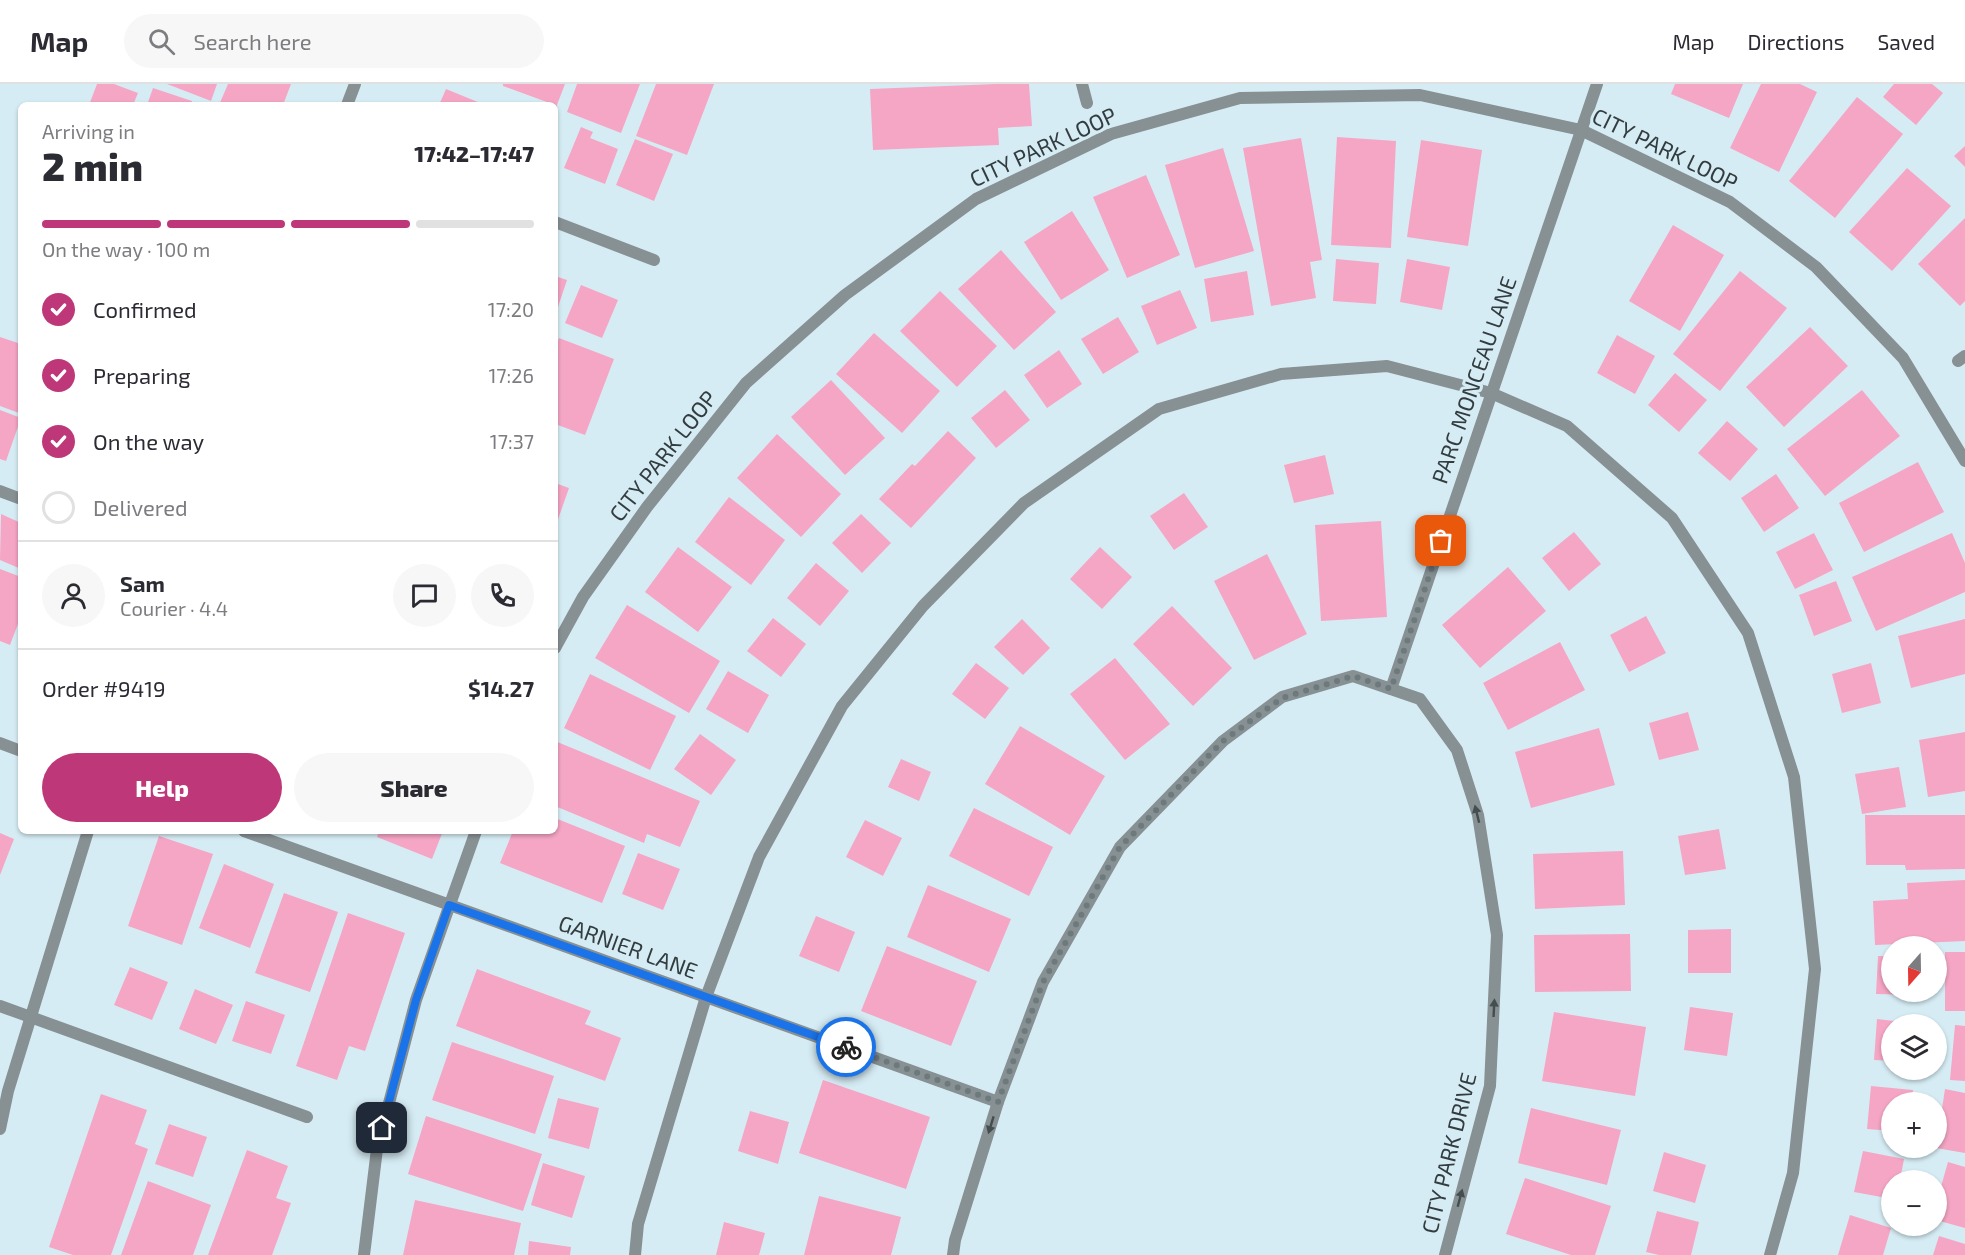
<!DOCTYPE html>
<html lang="en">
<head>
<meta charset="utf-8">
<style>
  body { margin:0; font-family:"Exo 2",sans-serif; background:#f7f7f7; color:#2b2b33; height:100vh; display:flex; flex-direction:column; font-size:22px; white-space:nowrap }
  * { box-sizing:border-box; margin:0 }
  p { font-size:20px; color:#7c7c81 }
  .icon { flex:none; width:33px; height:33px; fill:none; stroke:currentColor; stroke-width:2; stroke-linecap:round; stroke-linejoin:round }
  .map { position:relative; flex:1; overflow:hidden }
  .panel { position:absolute; left:18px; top:18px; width:540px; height:732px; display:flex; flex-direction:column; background:#fff; border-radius:9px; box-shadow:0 2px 4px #0004 }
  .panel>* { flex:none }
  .needle { width:39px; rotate:200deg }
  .buttons { position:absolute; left:1881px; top:852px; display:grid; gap:12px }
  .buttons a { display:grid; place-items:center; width:66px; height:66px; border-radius:50%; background:#fff; box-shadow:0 2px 4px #0004; font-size:30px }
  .pin { position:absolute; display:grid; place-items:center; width:51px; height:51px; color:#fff; margin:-26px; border-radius:12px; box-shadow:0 3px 9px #0006 }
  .courier { position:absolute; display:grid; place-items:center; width:60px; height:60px; margin:-30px; border:4px solid #1a73e8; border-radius:50%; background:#fff; color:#222; box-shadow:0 2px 8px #0007 }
  .summary em { font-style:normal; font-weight:800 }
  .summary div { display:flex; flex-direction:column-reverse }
  .summary { display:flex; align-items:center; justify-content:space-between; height:102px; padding:0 24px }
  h1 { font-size:39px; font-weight:800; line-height:45px }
  .bar { display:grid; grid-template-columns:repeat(4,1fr); gap:9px 6px; align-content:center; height:72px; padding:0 24px }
  .bar i { height:8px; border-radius:4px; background:#e1e1e2 }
  .bar .active { background:#bd3779 }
  .bar p { grid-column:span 4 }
  .line { display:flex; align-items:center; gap:15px; padding:0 24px; border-top:2px solid #e1e1e2 }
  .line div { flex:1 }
  .round { display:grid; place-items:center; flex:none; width:63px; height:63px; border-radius:32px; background:#f7f7f7 }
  ol { padding:0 24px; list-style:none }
  li { display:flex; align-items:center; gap:18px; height:66px }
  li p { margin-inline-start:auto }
  li .icon { padding:6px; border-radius:50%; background:#bd3779; color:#fff; stroke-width:4 }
  li:last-child { color:#7c7c81 }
  li i { width:33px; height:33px; border:3px solid #e1e1e2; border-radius:50% }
  .primary-button { display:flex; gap:12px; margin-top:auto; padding:12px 24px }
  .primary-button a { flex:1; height:69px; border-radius:36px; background:#bd3779; color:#fff; font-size:24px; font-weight:800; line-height:69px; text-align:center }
  .primary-button a+a { background:#f7f7f7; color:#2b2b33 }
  header { display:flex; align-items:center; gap:36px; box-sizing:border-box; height:84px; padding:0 30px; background:#fff; border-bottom:2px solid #e1e1e2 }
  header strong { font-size:28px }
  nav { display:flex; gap:33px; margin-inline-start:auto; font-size:21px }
  .search { width:420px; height:54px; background:#f7f7f7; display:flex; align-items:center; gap:15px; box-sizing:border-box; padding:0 21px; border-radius:33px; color:#7c7c81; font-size:22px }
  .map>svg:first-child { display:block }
</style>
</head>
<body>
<header>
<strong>Map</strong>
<div class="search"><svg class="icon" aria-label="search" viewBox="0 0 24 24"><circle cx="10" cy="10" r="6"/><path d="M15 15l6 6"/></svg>Search here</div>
<nav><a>Map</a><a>Directions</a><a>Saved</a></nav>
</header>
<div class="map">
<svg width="1965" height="1171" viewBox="0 0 1965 1171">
  <rect width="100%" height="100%" fill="#d6ecf4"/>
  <g fill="#f5a6c5">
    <path d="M97 0H114L138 9 133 21H89Z"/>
    <path d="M167 0H217L211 17Z"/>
    <path d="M228 0H291L283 21H219Z"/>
    <path d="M503 0H565L555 26V21L503 2Z"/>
    <path d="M577 0H640L621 49 567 28Z"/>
    <path d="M656 0H714L687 71 636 52Z"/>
    <path d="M996 0H1029L1032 42 998 44 999 61 873 66 870 5Z"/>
    <path d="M1675 0H1743L1729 34 1671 10Z"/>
    <path d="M1761 0H1800L1817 8 1779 88 1730 64Z"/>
    <path d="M1894 0H1932L1943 9 1916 41 1883 13Z"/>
    <path d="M153 4 192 17 191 21H147Z"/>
    <path d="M446 5 485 21H439Z"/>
    <path d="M1857 13 1903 50 1835 134 1789 97Z"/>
    <path d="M581 43 593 48 590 54 618 65 605 100 564 84Z"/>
    <path d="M1337 53 1396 57 1391 164 1331 161Z"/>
    <path d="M1301 54 1322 176 1310 178 1316 214 1271 222 1243 64Z"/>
    <path d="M635 55 673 70 654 117 616 101Z"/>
    <path d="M1421 56 1482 66 1468 162 1407 153Z"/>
    <path d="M1965 62V83L1954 72Z"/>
    <path d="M1223 64 1254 167 1195 184 1165 81Z"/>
    <path d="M1907 84 1951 122 1892 187 1849 148Z"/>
    <path d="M1146 91 1180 171 1127 194 1093 113Z"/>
    <path d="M1072 127 1109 186 1061 216 1024 158Z"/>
    <path d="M1965 134V217L1960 222 1918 180Z"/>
    <path d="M1673 141 1724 171 1680 247 1629 217Z"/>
    <path d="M1001 166 1056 228 1014 266 958 205Z"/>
    <path d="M1336 175 1379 179 1376 220 1333 217Z"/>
    <path d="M1407 175 1450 183 1442 226 1400 218Z"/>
    <path d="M1247 187 1254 231 1211 238 1204 195Z"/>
    <path d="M1740 187 1787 224 1720 307 1673 270Z"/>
    <path d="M555 192 567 196 555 232Z"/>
    <path d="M581 201 618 216 602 254 565 239Z"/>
    <path d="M1180 206 1197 244 1157 261 1141 222Z"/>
    <path d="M940 207 997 262 957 303 900 247Z"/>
    <path d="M1118 233 1139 268 1103 290 1081 255Z"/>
    <path d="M1810 243 1848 282 1784 343 1746 303Z"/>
    <path d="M874 249 940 307 902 349 836 290Z"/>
    <path d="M1617 251 1655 272 1635 310 1597 289Z"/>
    <path d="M0 253 21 260V324L19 329 0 322Z"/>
    <path d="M559 254 614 275 585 351 555 340V265Z"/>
    <path d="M1059 266 1082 300 1047 324 1024 291Z"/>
    <path d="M1675 289 1707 316 1679 348 1648 321Z"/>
    <path d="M831 296 885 354 845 391 791 333Z"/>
    <path d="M1005 306 1030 336 996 364 971 334Z"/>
    <path d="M1862 306 1900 352 1825 412 1787 365Z"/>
    <path d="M0 326 21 334 6 377 0 375Z"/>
    <path d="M1727 337 1758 365 1730 397 1698 369Z"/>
    <path d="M948 347 976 374 911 444 879 415 912 380 915 382Z"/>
    <path d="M777 350 841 410 801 453 737 394Z"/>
    <path d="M1325 371 1334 410 1294 419 1284 381Z"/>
    <path d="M1918 378 1944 428 1864 468 1839 419Z"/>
    <path d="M1776 390 1799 424 1764 448 1741 414Z"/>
    <path d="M555 399 569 404 555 444Z"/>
    <path d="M1184 409 1208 443 1174 466 1150 432Z"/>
    <path d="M729 413 785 456 751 501 695 458Z"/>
    <path d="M1 430 21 439V485L0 476Z"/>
    <path d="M861 430 891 459 862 489 832 459Z"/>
    <path d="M1381 437 1387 533 1321 537 1315 441Z"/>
    <path d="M1574 448 1601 480 1569 507 1542 474Z"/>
    <path d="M1814 449 1833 486 1795 505 1776 468Z"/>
    <path d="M1952 449 1965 479V508L1876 547 1852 493Z"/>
    <path d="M678 463 732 503 698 548 645 508Z"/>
    <path d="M1100 463 1132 493 1102 525 1070 495Z"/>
    <path d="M1267 470 1307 550 1254 576 1214 497Z"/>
    <path d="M816 479 849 507 820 542 787 514Z"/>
    <path d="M1508 483 1546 527 1480 584 1442 541Z"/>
    <path d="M0 485 21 493V532L10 561 0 557Z"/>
    <path d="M1836 497 1852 537 1814 552 1799 511Z"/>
    <path d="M627 521 720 577 689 629 595 574Z"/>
    <path d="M1172 522 1232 584 1193 622 1133 560Z"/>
    <path d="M1646 532 1666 569 1629 588 1610 551Z"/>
    <path d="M773 534 806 560 781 593 747 567Z"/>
    <path d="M1022 535 1050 564 1023 591 994 563Z"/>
    <path d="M1965 535V590L1911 604 1898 552Z"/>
    <path d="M1560 558 1585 606 1508 646 1483 599Z"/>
    <path d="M1115 574 1170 640 1125 676 1070 610Z"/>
    <path d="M976 579 1009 604 985 635 952 610Z"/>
    <path d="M1871 579 1881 619 1842 629 1832 590Z"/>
    <path d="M728 587 769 611 748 649 706 625Z"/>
    <path d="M590 590 676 632 650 686 564 644Z"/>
    <path d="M1688 628 1699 666 1659 676 1649 639Z"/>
    <path d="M1020 642 1105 692 1070 751 985 700Z"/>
    <path d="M1599 644 1615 701 1531 724 1515 668Z"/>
    <path d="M1965 648V707L1928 713 1919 656Z"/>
    <path d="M700 650 736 676 711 711 674 685Z"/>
    <path d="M555 657 700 717 680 763 647 750 644 759 555 722Z"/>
    <path d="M901 675 931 688 919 717 888 703Z"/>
    <path d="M1899 683 1906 723 1862 730 1855 690Z"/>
    <path d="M974 724 1053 763 1029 812 949 772Z"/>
    <path d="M1865 731H1965V785L1906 786 1905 781H1866Z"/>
    <path d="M555 734 625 762 602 819 500 779 513 747H555Z"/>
    <path d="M865 736 902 754 883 792 846 773Z"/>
    <path d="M1719 745 1726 785 1685 791 1678 752Z"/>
    <path d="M379 747H443L432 775 377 753Z"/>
    <path d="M0 749 14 755 0 791Z"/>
    <path d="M159 752 213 770 182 861 128 842Z"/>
    <path d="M1623 767 1625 821 1535 825 1533 770Z"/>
    <path d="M638 769 680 785 663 826 622 810Z"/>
    <path d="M224 780 274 800 250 864 199 844Z"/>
    <path d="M1965 796V857L1875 861 1873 817 1908 815 1907 799Z"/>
    <path d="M928 801 1011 835 989 888 907 853Z"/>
    <path d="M284 809 338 828 310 908 255 889Z"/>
    <path d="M348 829 405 849 365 967 349 962 337 996 296 982Z"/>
    <path d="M816 832 855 848 839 888 799 872Z"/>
    <path d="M1731 845V889H1688V846Z"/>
    <path d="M1630 850 1631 907 1535 908 1534 851Z"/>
    <path d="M887 862 977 897 951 962 861 927Z"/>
    <rect x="1945" y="868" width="20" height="59"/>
    <path d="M1878 872H1892V908H1915V911L1876 910Z"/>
    <path d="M130 883 168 898 152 936 114 921Z"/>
    <path d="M477 885 591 927 585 940 621 954 605 997 456 942Z"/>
    <path d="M195 905 233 921 216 960 179 945Z"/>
    <path d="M246 917 285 931 271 970 232 957Z"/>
    <path d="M1690 923 1733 929 1727 972 1684 966Z"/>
    <path d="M1554 928 1646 943 1635 1012 1542 997Z"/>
    <path d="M1877 935 1911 939V940H1892V977L1874 976Z"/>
    <path d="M1955 941 1965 942V997L1950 996Z"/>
    <path d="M452 958 554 992 535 1050 432 1016Z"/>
    <path d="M823 996 930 1033 906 1105 799 1069Z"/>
    <path d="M1871 1002 1913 1006 1912 1018H1892V1047L1867 1045Z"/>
    <path d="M1945 1005 1965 1009V1069L1936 1064Z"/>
    <path d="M101 1010 147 1026 135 1060 148 1065 111 1171H73L49 1163Z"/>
    <path d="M558 1014 599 1024 589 1065 548 1054Z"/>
    <path d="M1531 1024 1621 1046 1607 1101 1518 1079Z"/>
    <path d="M750 1027 789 1038 778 1080 738 1067Z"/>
    <path d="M426 1032 542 1070 523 1127 408 1090Z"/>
    <path d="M169 1040 207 1053 193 1093 155 1080Z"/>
    <path d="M247 1066 288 1082 276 1114 291 1119 272 1171H208Z"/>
    <path d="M1863 1067 1904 1075 1900 1096H1892V1115L1854 1108Z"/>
    <path d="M1664 1068 1706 1081 1695 1119 1653 1107Z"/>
    <path d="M1948 1078 1965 1083V1144L1936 1136V1120Z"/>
    <path d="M543 1079 585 1092 572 1134 531 1121Z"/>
    <path d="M1525 1094 1611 1122 1595 1171H1571L1506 1150Z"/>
    <path d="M148 1097 211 1121 193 1171H121Z"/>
    <path d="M819 1112 901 1133 891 1171H804Z"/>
    <path d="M415 1116 521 1139 514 1171H403Z"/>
    <path d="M1657 1127 1699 1138 1691 1171H1659L1646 1168Z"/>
    <path d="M1850 1131 1891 1144 1883 1171H1838Z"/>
    <path d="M724 1138 765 1149 759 1171H716Z"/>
    <path d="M1939 1152 1965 1160V1171H1933Z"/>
    <path d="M529 1157 571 1163 570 1171H528Z"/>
  </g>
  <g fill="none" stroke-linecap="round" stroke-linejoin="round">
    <g stroke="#879093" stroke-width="12">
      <path d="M1082 0 1087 19"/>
      <path d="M555 138 654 176"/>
      <path d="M1958 277 1965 272"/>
      <path d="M0 407 21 415"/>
      <path d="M0 922 307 1033"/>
    </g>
    <g stroke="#879093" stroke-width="12">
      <path d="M347 21 355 0"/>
      <path d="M555 564 583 513 647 423 746 299 845 211 976 115 1111 50 1240 14 1420 11 1581 46 1730 118 1816 183 1903 274 1965 377"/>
      <path d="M1391 605 1597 0"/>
      <path d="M0 659 21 667"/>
      <path d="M244 747 998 1018"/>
      <path d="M0 1045 8 1007 88 747"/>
      <path d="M364 1171 377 1065 416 916 476 747"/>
      <path d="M635 1171 638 1140 706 913 759 773 842 622 923 522 1024 419 1159 325 1281 290 1387 282 1491 309 1567 342 1672 434 1748 549 1794 693 1815 885 1793 1089 1770 1171"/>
      <path d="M953 1171 955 1156 998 1018 1043 898 1120 763 1223 657 1282 613 1353 592 1420 615 1457 666 1478 731 1497 851 1490 1002 1445 1171"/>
    </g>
  </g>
  <defs><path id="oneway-solid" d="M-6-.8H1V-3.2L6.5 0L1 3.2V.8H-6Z" transform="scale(1.5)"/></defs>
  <g fill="#444d50">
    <use href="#oneway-solid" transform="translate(1477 730) rotate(-104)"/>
    <use href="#oneway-solid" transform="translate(1494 924) rotate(-87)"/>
    <use href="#oneway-solid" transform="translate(991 1041) rotate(107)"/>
    <use href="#oneway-solid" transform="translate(1460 1114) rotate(-75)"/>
  </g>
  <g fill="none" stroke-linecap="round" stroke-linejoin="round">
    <path stroke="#6c7a7e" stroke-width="6" stroke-dasharray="0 10.8" d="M846 963 998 1018 1043 898 1120 763 1135 748 1223 657 1282 614 1353 592 1391 605 1441 457"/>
    <path stroke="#1a73e8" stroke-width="8" d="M382 1044 416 916 449 821 846 963"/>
  </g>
  <g text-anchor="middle" stroke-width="6" stroke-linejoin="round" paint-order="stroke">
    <g font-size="22" fill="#333c3f" stroke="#d6ecf4">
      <text transform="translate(1043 63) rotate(-25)" y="8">CITY PARK LOOP</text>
      <text transform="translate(1665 65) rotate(26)" y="8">CITY PARK LOOP</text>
      <text transform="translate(1474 296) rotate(-71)" y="8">PARC MONCEAU LANE</text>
      <text transform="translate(663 372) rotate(-52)" y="8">CITY PARK LOOP</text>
      <text transform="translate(628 863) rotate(20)" y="8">GARNIER LANE</text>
      <text transform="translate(1449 1069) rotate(-76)" y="8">CITY PARK DRIVE</text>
    </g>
  </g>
</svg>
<div class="buttons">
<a><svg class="needle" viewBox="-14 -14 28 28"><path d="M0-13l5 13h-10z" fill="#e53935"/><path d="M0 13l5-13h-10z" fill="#7c7c81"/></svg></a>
<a><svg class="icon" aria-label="layers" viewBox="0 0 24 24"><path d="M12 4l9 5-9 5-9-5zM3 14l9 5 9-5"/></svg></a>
<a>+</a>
<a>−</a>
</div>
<div class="pin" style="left:1441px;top:457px;background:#ea580c"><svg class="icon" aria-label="bag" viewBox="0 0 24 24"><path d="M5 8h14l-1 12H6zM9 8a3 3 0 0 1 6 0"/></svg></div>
<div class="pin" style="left:382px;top:1044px;background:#1f2937"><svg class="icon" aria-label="home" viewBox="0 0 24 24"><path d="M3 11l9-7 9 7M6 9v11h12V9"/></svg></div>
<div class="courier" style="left:846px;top:963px"><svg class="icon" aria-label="bike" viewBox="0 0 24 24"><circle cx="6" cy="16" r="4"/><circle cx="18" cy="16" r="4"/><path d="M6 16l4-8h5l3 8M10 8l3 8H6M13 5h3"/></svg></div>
<section class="panel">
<div class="summary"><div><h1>2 min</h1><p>Arriving in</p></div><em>17:42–17:47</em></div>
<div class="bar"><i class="active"></i><i class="active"></i><i class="active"></i><i></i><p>On the way · 100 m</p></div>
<ol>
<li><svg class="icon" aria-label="check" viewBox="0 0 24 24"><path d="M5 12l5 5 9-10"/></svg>Confirmed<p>17:20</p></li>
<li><svg class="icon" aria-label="check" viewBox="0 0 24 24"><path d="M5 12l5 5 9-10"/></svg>Preparing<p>17:26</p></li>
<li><svg class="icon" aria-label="check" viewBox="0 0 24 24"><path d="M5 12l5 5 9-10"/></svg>On the way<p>17:37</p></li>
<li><i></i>Delivered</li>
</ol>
<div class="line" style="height:108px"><a class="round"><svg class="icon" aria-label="person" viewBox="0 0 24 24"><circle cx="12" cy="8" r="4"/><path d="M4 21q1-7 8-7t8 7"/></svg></a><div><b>Sam</b><p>Courier · 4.4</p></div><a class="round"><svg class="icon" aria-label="chat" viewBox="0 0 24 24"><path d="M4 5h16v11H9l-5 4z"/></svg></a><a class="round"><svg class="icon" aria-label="phone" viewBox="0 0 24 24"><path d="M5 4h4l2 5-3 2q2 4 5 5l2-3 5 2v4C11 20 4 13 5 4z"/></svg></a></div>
<div class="line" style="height:78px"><div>Order #9419</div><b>$14.27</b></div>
<div class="primary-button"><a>Help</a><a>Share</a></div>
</section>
</div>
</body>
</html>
